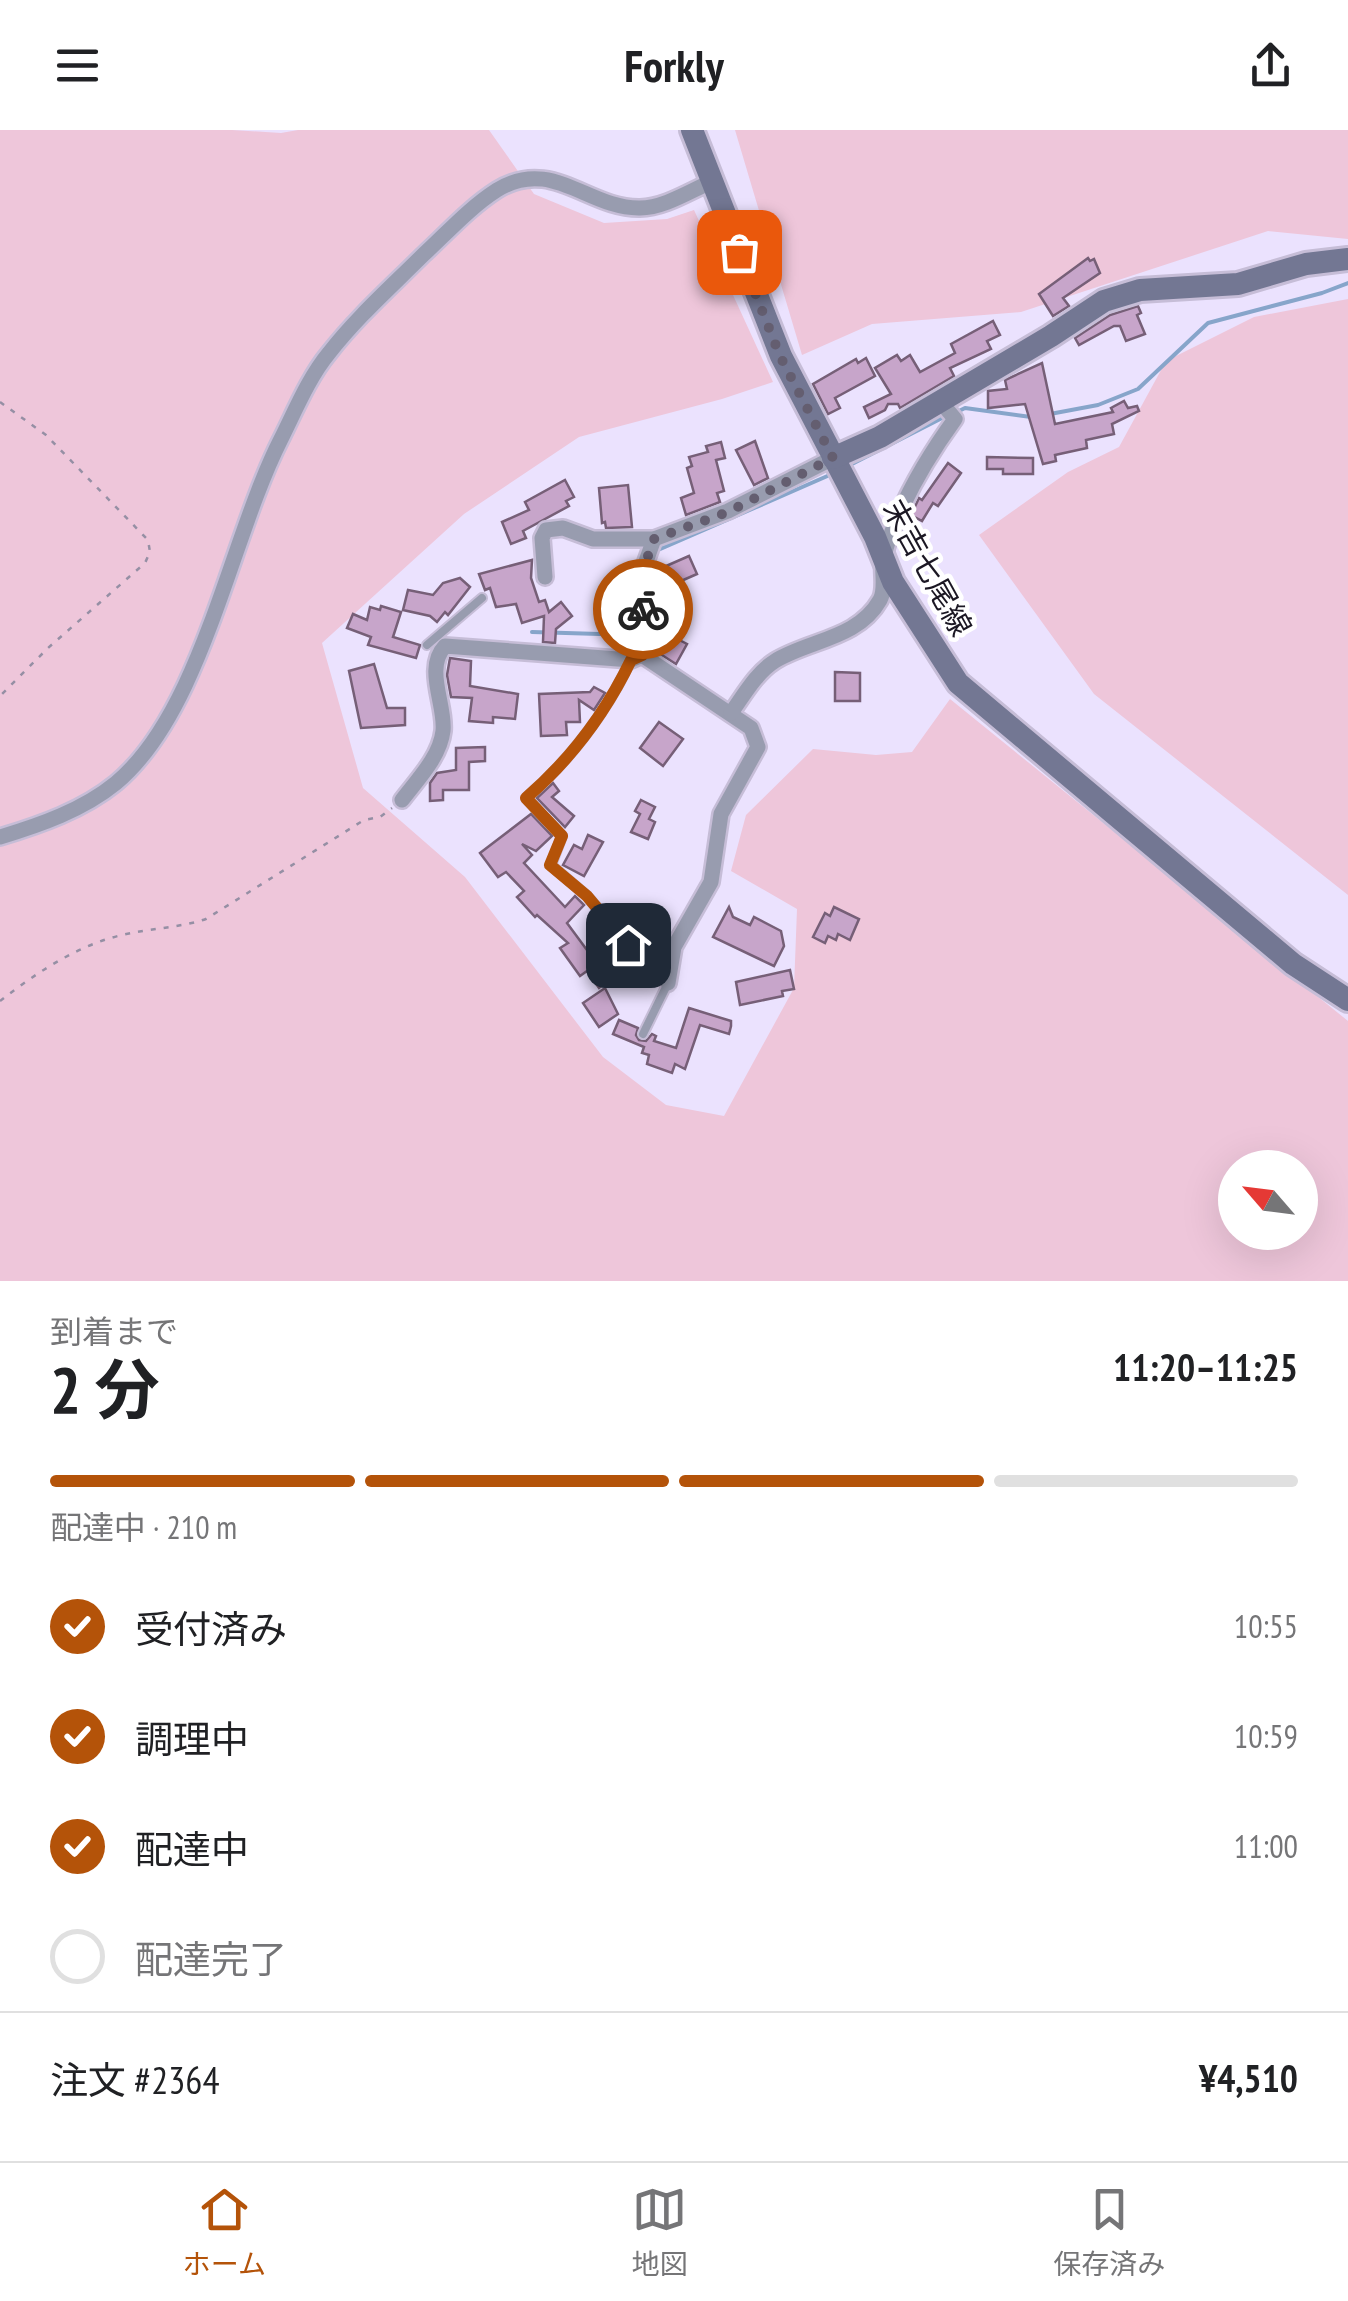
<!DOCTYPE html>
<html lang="ja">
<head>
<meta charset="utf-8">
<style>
  body { margin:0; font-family:"PT Sans Narrow","Noto Sans JP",sans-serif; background:#f6f6f6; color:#202124; height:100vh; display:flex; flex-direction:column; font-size:38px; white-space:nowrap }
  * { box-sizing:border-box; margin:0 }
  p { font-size:32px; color:#757577 }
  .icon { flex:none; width:55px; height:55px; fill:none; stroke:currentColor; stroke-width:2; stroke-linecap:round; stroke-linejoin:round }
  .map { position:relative; height:1151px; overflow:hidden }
  .panel { display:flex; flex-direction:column; background:#fff; flex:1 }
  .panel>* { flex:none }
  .needle { width:65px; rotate:298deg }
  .controls { position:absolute; left:1218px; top:1020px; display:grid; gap:20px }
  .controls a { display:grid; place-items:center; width:100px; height:100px; border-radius:50%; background:#fff; box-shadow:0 10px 40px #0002; font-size:50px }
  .pin { position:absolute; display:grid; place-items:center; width:85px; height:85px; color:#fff; margin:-42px; border-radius:20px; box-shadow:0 5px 15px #0006 }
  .courier { position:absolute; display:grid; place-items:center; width:100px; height:100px; margin:-50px; border:8px solid #b45309; border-radius:50%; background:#fff; color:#222; box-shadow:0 2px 12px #0007 }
  .headline em { font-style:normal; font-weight:700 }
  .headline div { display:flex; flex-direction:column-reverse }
  .headline { display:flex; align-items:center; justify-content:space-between; height:170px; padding:0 50px }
  h1 { font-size:65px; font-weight:700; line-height:75px }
  .bar { display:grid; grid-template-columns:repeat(4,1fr); gap:15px 10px; align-content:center; height:120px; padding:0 50px }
  .bar i { height:12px; border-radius:8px; background:#e0e0e0 }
  .bar .selected { background:#b45309 }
  .bar p { grid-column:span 4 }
  .line { display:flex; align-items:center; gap:25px; padding:0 50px; border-top:2px solid #e0e0e0 }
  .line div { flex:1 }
  ol { padding:0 50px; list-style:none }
  li { display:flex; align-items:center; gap:30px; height:110px }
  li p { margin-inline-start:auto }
  li .icon { padding:10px; border-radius:50%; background:#b45309; color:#fff; stroke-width:4 }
  li:last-child { color:#757577 }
  li i { width:55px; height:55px; border:5px solid #e0e0e0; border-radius:50% }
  header { display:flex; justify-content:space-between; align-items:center; height:130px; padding:0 50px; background:#fff; font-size:45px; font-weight:700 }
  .tabs { display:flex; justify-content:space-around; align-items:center; height:140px; border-top:2px solid #e0e0e0; background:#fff; font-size:28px; color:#757577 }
  .tabs a { display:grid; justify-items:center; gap:5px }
  .tabs .selected { color:#b45309 }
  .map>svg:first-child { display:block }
</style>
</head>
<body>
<header><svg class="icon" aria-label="menu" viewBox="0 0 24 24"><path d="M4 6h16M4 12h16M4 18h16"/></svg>Forkly<svg class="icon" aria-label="share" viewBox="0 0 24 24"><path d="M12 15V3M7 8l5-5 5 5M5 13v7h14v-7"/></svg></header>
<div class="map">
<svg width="1348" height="1151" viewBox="0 0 1348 1151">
  <rect width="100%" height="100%" fill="#ebe2fe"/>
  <g fill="#eec6da" fill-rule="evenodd">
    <path d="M0 0H232L281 3 298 0H489L534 64 604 93 667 89 694 80 773 252 722 269 579 307 464 384 322 513 363 658 465 747 603 927 666 975 724 986 794 858 797 779 731 741 746 685 813 619 876 625 912 622 950 569 1348 891V1151H0ZM1235 1038H1300V1102H1235Z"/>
    <path d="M735 0H1348V109L1268 101 1021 182 872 194 802 225Z"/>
    <path d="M1348 169V765L1094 564 979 405 1068 342 1119 317 1166 231 1254 187Z"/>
  </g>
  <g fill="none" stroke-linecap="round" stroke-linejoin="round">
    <g stroke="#87a5ca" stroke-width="4">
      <path d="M957 282 965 278 1031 287"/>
      <path d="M1050 284 1098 275 1138 259 1208 193 1322 163 1348 153"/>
      <path d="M850 335 948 285"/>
      <path d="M658 420 832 344"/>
      <path d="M532 502 633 505 634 433 641 429"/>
    </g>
  </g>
  <g fill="#c7a5ca" stroke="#765f77" stroke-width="2.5">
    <path d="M1088 128 1090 131 1094 129 1100 143 1063 168 1069 176 1053 186 1039 164Z"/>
    <path d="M1138 176 1141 183 1137 185 1145 204 1126 211 1120 196H1114L1079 215 1075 208 1110 185Z"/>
    <path d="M993 191 1000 205 987 211 991 219 950 238 954 246 900 278 898 274H888L885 280 869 288 864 277 891 264 875 238 897 225 901 231 910 225 920 242 955 223 951 214Z"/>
    <path d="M866 228 875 246 835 268 840 278 828 284 813 254 856 229 858 233Z"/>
    <path d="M1042 233 1055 294 1113 282 1111 278 1124 271 1128 278 1137 276 1139 281 1112 294 1114 304 1086 310 1087 318 1055 325 1056 331 1043 334 1025 274 988 278V261L1007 259 1005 250Z"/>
    <path d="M755 311 768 348 754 355 736 320Z"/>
    <path d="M721 312 725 328 716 330 724 361 717 363 720 372 686 385 681 368 694 363 687 338 692 336 689 327 708 322 706 316Z"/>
    <path d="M987 327 1033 328V344H1003V339H987Z"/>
    <path d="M948 333 961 343 938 376 933 373 922 391 911 385 919 368 922 370Z"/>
    <path d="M565 350 574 367 566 371 569 376 523 401 526 408 511 414 502 392 529 380 525 372Z"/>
    <path d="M628 355 632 397 606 398 605 392 602 393 599 358Z"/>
    <path d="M689 426 697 444 665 458 657 440Z"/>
    <path d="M532 430 531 448 539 472 545 470 549 482 561 472 572 486 556 499 555 513 543 512 544 486 522 493 516 474 496 477 490 458 485 460 479 444Z"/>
    <path d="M460 448 470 457 448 485 445 482 437 492 430 486 403 480 408 460 433 465 443 453Z"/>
    <path d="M381 476 401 482 393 507 420 515 416 528 368 515 371 507 347 498 353 484 367 490 370 477 380 480Z"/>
    <path d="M664 502 687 514 676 534 654 520Z"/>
    <path d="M450 528 471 531 470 556 518 564 515 589 493 587V593L469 591 472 568 451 567 447 545Z"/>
    <path d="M374 534 387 578H405V595L361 598 349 541Z"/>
    <path d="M835 542 860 543V571H835Z"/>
    <path d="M594 557 605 563 594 580 579 570 580 592H566L567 605 541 606 539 564 590 562Z"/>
    <path d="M659 592 683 609 663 636 640 618Z"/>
    <path d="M485 617V631L469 632V660H443V670L430 671V653L437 643 456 640V618Z"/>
    <path d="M553 653 559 661 552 667 574 686 565 697 537 668Z"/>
    <path d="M641 670 655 677 649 689 655 692 648 709 631 702 640 684 635 681Z"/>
    <path d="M531 684 552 706 536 721 522 714 532 725 524 733 565 777 575 766 584 775 567 793 598 835 618 817 626 826 606 843 610 849 599 858 587 841 580 846 560 818 568 813 537 785 535 787 517 767 524 761 506 742 498 747 480 723Z"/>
    <path d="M588 705 603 712 584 746 563 735 574 715 582 719Z"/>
    <path d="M729 777 733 787 750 795 754 787 781 801 784 816 774 836 713 807Z"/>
    <path d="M834 777 859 789 850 810 838 804 836 810 828 806 825 813 813 807 825 783 830 786Z"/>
    <path d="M790 840 794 859 782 861 783 866 740 875 736 852Z"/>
    <path d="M605 858 618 884 599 897 583 873Z"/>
    <path d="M689 878 731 891V896L729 904 700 895 685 939 675 934 672 943 647 934 649 925 642 923 644 917 613 904 619 890 638 898 636 905 639 910 646 911 652 904 656 906 654 911 676 918Z"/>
  </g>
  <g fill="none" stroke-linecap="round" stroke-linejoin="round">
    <g stroke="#c6bdd7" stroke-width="12">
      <g id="lane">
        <path d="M427 515 482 468"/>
        <path d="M630 532C606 583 569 631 526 668L562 706 551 735 587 766 649 839 668 853 643 904"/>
      </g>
    </g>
    <g stroke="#c6bdd7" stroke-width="20">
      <g id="street">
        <path d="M654 409 644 437 642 525 751 598 758 617 721 684 711 752 674 817 668 853"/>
        <path d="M545 447 542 408 546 400 563 398 593 409H654L728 381 833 328"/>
        <path d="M731 583C744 565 756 543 775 531 809 510 858 509 880 470 887 458 880 439 884 425 898 377 926 329 955 289L940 271"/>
        <path d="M402 670C417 650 440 627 443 601 446 576 424 538 445 516L631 530 642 525"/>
        <path d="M0 707C40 695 83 680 116 653 202 581 230 409 281 309 295 281 309 247 329 223 357 187 391 157 423 125 447 103 469 78 497 60 552 26 588 79 640 78 664 78 690 61 711 52"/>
      </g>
    </g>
    <g stroke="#c6bdd7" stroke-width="28">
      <g id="secondary">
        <path d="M692 0 781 226 875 407 893 452 958 553 1293 834 1348 870"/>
        <path d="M833 328 880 307 1051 206 1104 171 1140 160 1238 154 1306 134 1348 129"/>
      </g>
    </g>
    <g stroke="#958fa4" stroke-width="2.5" stroke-dasharray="5 8" stroke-linecap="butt">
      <path d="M0 272 46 305 148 410 150 422 145 433 48 518 0 566"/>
      <path d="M0 871C36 843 78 815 122 805 151 798 179 798 206 789L364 690 380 687 392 678"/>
    </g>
    <use href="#lane" stroke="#989caf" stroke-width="8"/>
    <use href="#street" stroke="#989caf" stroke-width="15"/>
    <use href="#secondary" stroke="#737793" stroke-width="22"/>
  </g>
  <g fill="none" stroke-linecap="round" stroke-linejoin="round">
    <path stroke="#645e70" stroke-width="10" stroke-dasharray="0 18" d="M643 479 644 437 654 409 728 382 833 328 780 226 739 122"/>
    <path stroke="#b45309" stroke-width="12" d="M628 815 587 766 550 735 562 706 526 668C570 630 606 582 631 530L642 525 643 479"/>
  </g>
  <g text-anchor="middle" stroke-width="9" stroke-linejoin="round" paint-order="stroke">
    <g font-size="30" fill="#1b1723" stroke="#fff">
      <text transform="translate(927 438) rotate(61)" y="10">末吉七尾線</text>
    </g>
  </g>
</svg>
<div class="controls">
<a><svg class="needle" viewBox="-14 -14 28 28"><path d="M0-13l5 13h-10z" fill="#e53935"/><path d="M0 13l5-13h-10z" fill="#757577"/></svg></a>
</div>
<div class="pin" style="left:739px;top:122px;background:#ea580c"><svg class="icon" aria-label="bag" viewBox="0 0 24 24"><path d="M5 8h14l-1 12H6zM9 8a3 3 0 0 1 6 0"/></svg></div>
<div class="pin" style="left:628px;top:815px;background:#1f2937"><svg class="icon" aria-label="home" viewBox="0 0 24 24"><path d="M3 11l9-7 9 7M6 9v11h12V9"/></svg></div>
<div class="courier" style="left:643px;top:479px"><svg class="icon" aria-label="bike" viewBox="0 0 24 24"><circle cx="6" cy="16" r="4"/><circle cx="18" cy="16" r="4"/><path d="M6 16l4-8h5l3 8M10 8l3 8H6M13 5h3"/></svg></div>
</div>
<section class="panel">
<div class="headline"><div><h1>2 分</h1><p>到着まで</p></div><em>11:20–11:25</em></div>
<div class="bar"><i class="selected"></i><i class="selected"></i><i class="selected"></i><i></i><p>配達中 · 210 m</p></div>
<ol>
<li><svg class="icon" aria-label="check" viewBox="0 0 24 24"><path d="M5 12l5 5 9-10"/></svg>受付済み<p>10:55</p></li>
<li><svg class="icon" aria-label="check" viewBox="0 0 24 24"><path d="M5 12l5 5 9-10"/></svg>調理中<p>10:59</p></li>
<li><svg class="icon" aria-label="check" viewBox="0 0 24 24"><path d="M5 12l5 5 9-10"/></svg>配達中<p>11:00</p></li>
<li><i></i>配達完了</li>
</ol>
<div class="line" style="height:130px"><div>注文 #2364</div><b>¥4,510</b></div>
</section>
<nav class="tabs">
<a class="selected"><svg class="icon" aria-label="home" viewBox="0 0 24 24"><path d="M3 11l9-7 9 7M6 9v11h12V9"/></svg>ホーム</a>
<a><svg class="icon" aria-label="map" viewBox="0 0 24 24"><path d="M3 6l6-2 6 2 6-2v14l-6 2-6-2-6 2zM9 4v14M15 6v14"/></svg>地図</a>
<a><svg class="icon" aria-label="saved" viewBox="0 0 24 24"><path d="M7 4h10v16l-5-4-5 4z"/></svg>保存済み</a>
</nav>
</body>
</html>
